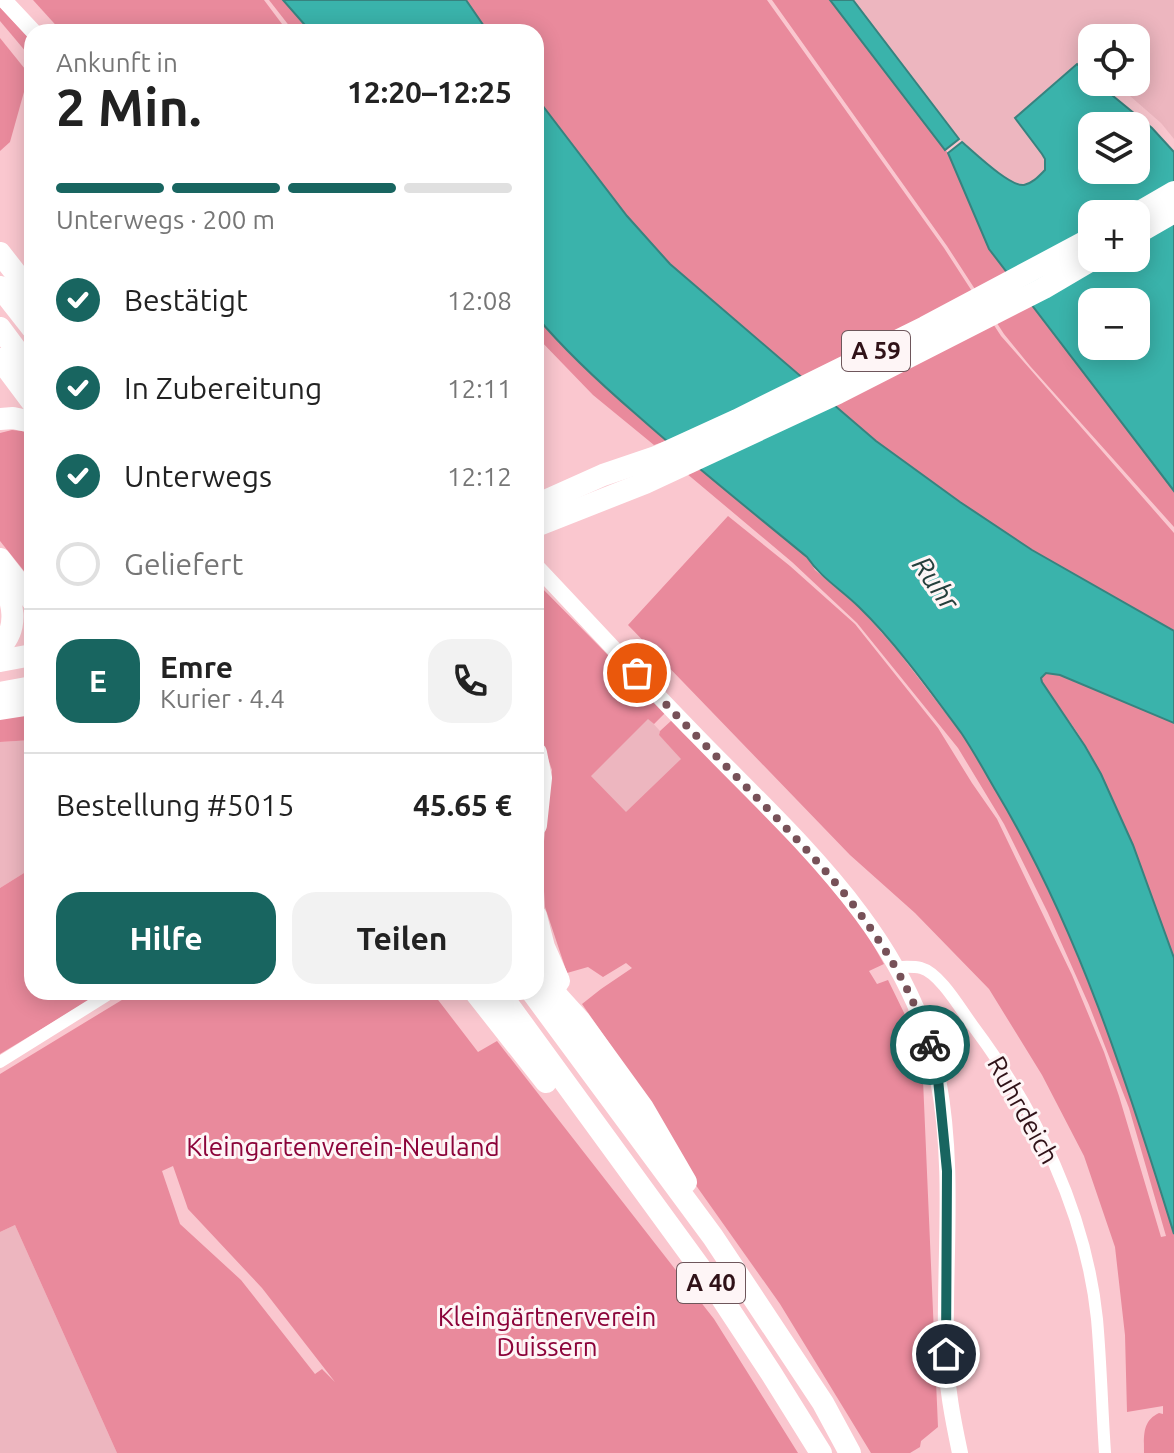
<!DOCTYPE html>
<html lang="de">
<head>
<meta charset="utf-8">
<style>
  body { margin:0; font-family:Ubuntu,sans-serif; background:#f2f2f2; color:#222; height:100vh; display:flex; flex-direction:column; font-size:30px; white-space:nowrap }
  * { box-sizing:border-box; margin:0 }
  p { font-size:26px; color:#767676 }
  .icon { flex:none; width:44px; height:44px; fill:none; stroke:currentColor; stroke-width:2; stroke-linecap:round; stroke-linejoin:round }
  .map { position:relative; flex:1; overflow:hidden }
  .side { position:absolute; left:24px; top:24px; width:520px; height:976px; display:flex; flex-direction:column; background:#fff; border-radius:24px; box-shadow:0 4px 20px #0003 }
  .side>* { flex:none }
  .controls { position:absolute; left:1078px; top:24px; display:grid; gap:16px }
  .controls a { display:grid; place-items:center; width:72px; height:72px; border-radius:16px; background:#fff; box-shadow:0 4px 20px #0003; font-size:40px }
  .pin { position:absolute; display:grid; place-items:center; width:68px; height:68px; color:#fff; margin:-34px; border:4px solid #fff; border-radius:50%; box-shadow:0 2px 8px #0007 }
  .courier { position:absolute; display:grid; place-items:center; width:80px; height:80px; margin:-40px; border:6px solid #186560; border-radius:50%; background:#fff; color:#222; box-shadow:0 2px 10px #0007 }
  .overview em { font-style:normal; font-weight:700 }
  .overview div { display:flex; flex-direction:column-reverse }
  .overview { display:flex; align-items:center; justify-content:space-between; height:136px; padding:0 32px }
  h1 { font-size:52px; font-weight:700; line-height:60px }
  .bar { display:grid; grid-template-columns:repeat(4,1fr); gap:12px 8px; align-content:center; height:96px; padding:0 32px }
  .bar i { height:10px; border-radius:6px; background:#e0e0e0 }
  .bar .selected { background:#186560 }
  .bar p { grid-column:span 4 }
  .line { display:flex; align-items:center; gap:20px; padding:0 32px; border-top:2px solid #e0e0e0 }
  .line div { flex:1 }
  .round { display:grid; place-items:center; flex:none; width:84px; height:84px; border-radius:24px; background:#f2f2f2 }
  ol { padding:0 32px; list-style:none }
  li { display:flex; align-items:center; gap:24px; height:88px }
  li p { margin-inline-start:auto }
  li .icon { padding:8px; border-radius:50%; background:#186560; color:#fff; stroke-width:4 }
  li:last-child { color:#767676 }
  li i { width:44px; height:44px; border:4px solid #e0e0e0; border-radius:50% }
  .cta { display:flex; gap:16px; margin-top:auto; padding:16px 32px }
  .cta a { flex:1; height:92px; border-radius:24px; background:#186560; color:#fff; font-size:32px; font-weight:700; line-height:92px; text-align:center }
  .cta a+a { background:#f2f2f2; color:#222 }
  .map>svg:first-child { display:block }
</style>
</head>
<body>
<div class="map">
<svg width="1174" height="1453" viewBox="0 0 1174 1453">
  <rect width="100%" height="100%" fill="#fac7cf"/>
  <g fill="#edb6bf">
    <path d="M853 0H1174V139L1161 123 1114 82H1136V38H1092V62L1085 57 1015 118 1042 154 1045 162V170L1033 182 1027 184 1017 185 1011 182 962 142Z"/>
    <path d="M648 718 660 731 659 735 682 759 626 813 590 775Z"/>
    <path d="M32 740V868L0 888V742Z"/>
    <path d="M15 1225 117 1453H0V1232Z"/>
  </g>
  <g fill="#e98a9c" fill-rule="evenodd">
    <path d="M33 0H264L288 32H62Z"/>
    <path d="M269 0H283L311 32H294Z"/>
    <path d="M466 0H767L944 248 1001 336 1174 533V631L1032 550 960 502 876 441 670 264 627 216 536 97V32H488Z"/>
    <path d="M772 0H830L948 153 989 249 1174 491V527L1030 366 1004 334 947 246Z"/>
    <path d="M0 7 32 42V59L0 21Z"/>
    <path d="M0 38 29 74 10 142 0 151Z"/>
    <path d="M536 316C574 362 621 401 666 441L654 445 593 395 536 336Z"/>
    <path d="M12 430 32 432V581L0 541V433Z"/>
    <path d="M699 468 807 557 815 570 859 607 897 650 964 737 1021 833 1059 911 1109 1034 1134 1103 1174 1234V1453H1144C1144 1436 1142 1421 1159 1413L1163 1414V1406L1127 1412 1125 1335 1115 1247 1084 1156 1042 1075 989 989 915 913 850 855 628 625 728 516 790 566 855 624 938 728 972 783 997 819 1072 975 1104 1052 1119 1096 1161 1237 1166 1236 1129 1108 1089 1005 1048 913 1004 824 958 748 857 623 792 562 686 473Z"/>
    <path d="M536 582 665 713 654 724 648 719 591 776 626 812 681 759 659 735 660 731 672 720 802 853 863 927 884 964 869 971 877 984 888 980 910 1025 923 1080 938 1427 921 1441 920 1447 910 1453H871L780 1304 695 1184 639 1086 582 1004 601 989 632 968 626 963 603 977 588 967 567 973 545 907 542 859 552 770 536 724Z"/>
    <path d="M1046 673 1060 675 1174 723V958C1148 887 1124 814 1087 748 1073 725 1057 704 1042 682L1041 678Z"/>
    <path d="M32 715V740L0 742V718Z"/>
    <path d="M32 868V992H103L0 1054V888Z"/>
    <path d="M135 992H432L478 1052 497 1041 714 1319 798 1453H117L15 1225 0 1232V1074ZM173 1166 188 1209 262 1288 335 1382 322 1369 315 1374 241 1280 180 1224 162 1171Z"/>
  </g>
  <g fill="#3ab3ab" stroke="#37837f" stroke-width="2" fill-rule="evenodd">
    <path d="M283 0H466L488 32H311Z"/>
    <path d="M830 0H853L959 139 945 150Z"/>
    <path d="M1077 64 1092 78V82H1096L1152 128 1174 152V491L989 249 948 153 962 142C974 152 1010 187 1024 185 1033 183 1039 176 1045 170V159L1042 154 1015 118ZM1092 126H1136V170H1092ZM1092 214H1136V258H1092ZM1092 302H1136V346H1092Z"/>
    <path d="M536 97 627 216 670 264 876 441 960 502 1032 550 1174 631V723L1060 675 1046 673 1041 678 1042 682 1085 746 1101 774 1133 845 1174 958V1234C1127 1082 1078 928 996 791 985 772 974 752 962 734 931 692 896 643 859 607 842 590 821 578 807 557 750 510 692 464 637 415 601 384 566 352 536 316Z"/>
  </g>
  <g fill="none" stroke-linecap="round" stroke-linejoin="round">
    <g stroke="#fff" stroke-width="12">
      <path d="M896 967C904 967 913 966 921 968 940 973 961 1010 973 1026 1036 1110 1086 1213 1097 1319 1101 1364 1102 1409 1105 1453"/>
      <path d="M0 1062 112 992"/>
    </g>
    <g stroke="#fff" stroke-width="16">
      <path d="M4 0 34 32"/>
      <path d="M536 566C590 623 643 681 698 737 794 836 912 937 938 1079 955 1168 944 1261 946 1351 946 1385 953 1420 960 1453"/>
    </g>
    <g stroke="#fff" stroke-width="22">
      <path d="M1136 214 1174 192"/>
      <path d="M1136 234 1174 212"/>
      <path d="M0 253 32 294"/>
      <path d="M0 287 32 328"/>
      <path d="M0 328 32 371"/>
      <path d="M0 359 32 402"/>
      <path d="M0 419 13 418 32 422"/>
      <path d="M536 505 603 475 656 457 737 420 925 327 1092 238"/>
      <path d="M536 526 645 483 838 393 1044 288 1095 258"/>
      <path d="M0 559 32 600"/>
      <path d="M0 580C14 600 19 628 0 647"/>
      <path d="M0 661 32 655"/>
      <path d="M0 693 32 687"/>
      <path d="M0 709 32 704"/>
      <path d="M536 753 541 778 536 825"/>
      <path d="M536 916 544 947 559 981"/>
      <path d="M536 967 560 999 580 1021 643 1108 686 1182"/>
      <path d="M475 992 546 1082"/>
      <path d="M499 992 717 1291 771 1373 821 1453"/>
      <path d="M532 992 713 1237 823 1403 850 1453"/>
    </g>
  </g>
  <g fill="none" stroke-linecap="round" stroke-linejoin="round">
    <path stroke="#775158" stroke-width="8" stroke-dasharray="0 14.4" d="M637 673C677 717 719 759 760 801 832 875 897 945 930 1045"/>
    <path stroke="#186560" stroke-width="10" d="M930 1045 938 1079 947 1171 946 1354"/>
  </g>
  <g text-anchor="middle" stroke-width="6" stroke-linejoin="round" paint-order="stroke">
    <g fill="#fef5f6" stroke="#6e565b" stroke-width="2">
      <rect x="842" y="331" width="68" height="40" rx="6"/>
      <rect x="677" y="1263" width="68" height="40" rx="6"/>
    </g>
    <g font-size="24" font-weight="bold" fill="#301218">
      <text x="876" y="359">A 59</text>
      <text x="711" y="1291">A 40</text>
    </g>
    <g font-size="26" fill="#301218" stroke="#fef5f6">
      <text transform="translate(1023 1110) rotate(61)" y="9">Ruhrdeich</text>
    </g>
    <g font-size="26" fill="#8b0339" stroke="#fef5f6">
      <text x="343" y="1156">Kleingartenverein-Neuland</text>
      <text x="547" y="1326">Kleingärtnerverein<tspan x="547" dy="30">Duissern</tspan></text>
    </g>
    <g font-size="28" font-style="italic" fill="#253f3c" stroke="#fef5f6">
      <text transform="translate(936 583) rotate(55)" y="10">Ruhr</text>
    </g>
  </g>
</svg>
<div class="controls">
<a><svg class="icon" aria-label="locate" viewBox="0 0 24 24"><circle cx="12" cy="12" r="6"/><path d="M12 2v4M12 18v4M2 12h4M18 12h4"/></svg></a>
<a><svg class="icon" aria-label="layers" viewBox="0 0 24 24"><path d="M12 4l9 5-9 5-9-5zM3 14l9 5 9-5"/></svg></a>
<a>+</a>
<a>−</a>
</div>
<div class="pin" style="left:637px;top:673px;background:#ea580c"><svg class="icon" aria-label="bag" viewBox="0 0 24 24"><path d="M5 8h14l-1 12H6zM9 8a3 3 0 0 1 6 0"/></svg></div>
<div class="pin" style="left:946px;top:1354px;background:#1f2937"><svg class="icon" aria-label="home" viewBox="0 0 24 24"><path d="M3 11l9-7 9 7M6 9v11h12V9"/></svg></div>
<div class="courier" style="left:930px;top:1045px"><svg class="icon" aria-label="bike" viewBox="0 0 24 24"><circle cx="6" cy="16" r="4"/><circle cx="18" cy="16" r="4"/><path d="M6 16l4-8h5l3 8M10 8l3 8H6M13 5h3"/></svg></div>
<section class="side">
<div class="overview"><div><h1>2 Min.</h1><p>Ankunft in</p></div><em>12:20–12:25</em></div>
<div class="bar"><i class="selected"></i><i class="selected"></i><i class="selected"></i><i></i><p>Unterwegs · 200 m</p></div>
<ol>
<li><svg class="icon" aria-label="check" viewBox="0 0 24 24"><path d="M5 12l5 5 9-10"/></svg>Bestätigt<p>12:08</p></li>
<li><svg class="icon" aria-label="check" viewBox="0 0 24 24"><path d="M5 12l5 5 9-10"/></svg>In Zubereitung<p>12:11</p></li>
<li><svg class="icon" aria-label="check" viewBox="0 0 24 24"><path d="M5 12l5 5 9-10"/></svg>Unterwegs<p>12:12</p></li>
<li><i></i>Geliefert</li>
</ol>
<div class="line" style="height:144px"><b class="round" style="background:#186560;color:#fff">E</b><div><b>Emre</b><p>Kurier · 4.4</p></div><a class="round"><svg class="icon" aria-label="phone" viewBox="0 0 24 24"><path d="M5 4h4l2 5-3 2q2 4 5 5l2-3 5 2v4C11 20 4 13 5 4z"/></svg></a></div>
<div class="line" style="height:104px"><div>Bestellung #5015</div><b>45.65 €</b></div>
<div class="cta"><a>Hilfe</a><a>Teilen</a></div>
</section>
</div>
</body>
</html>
